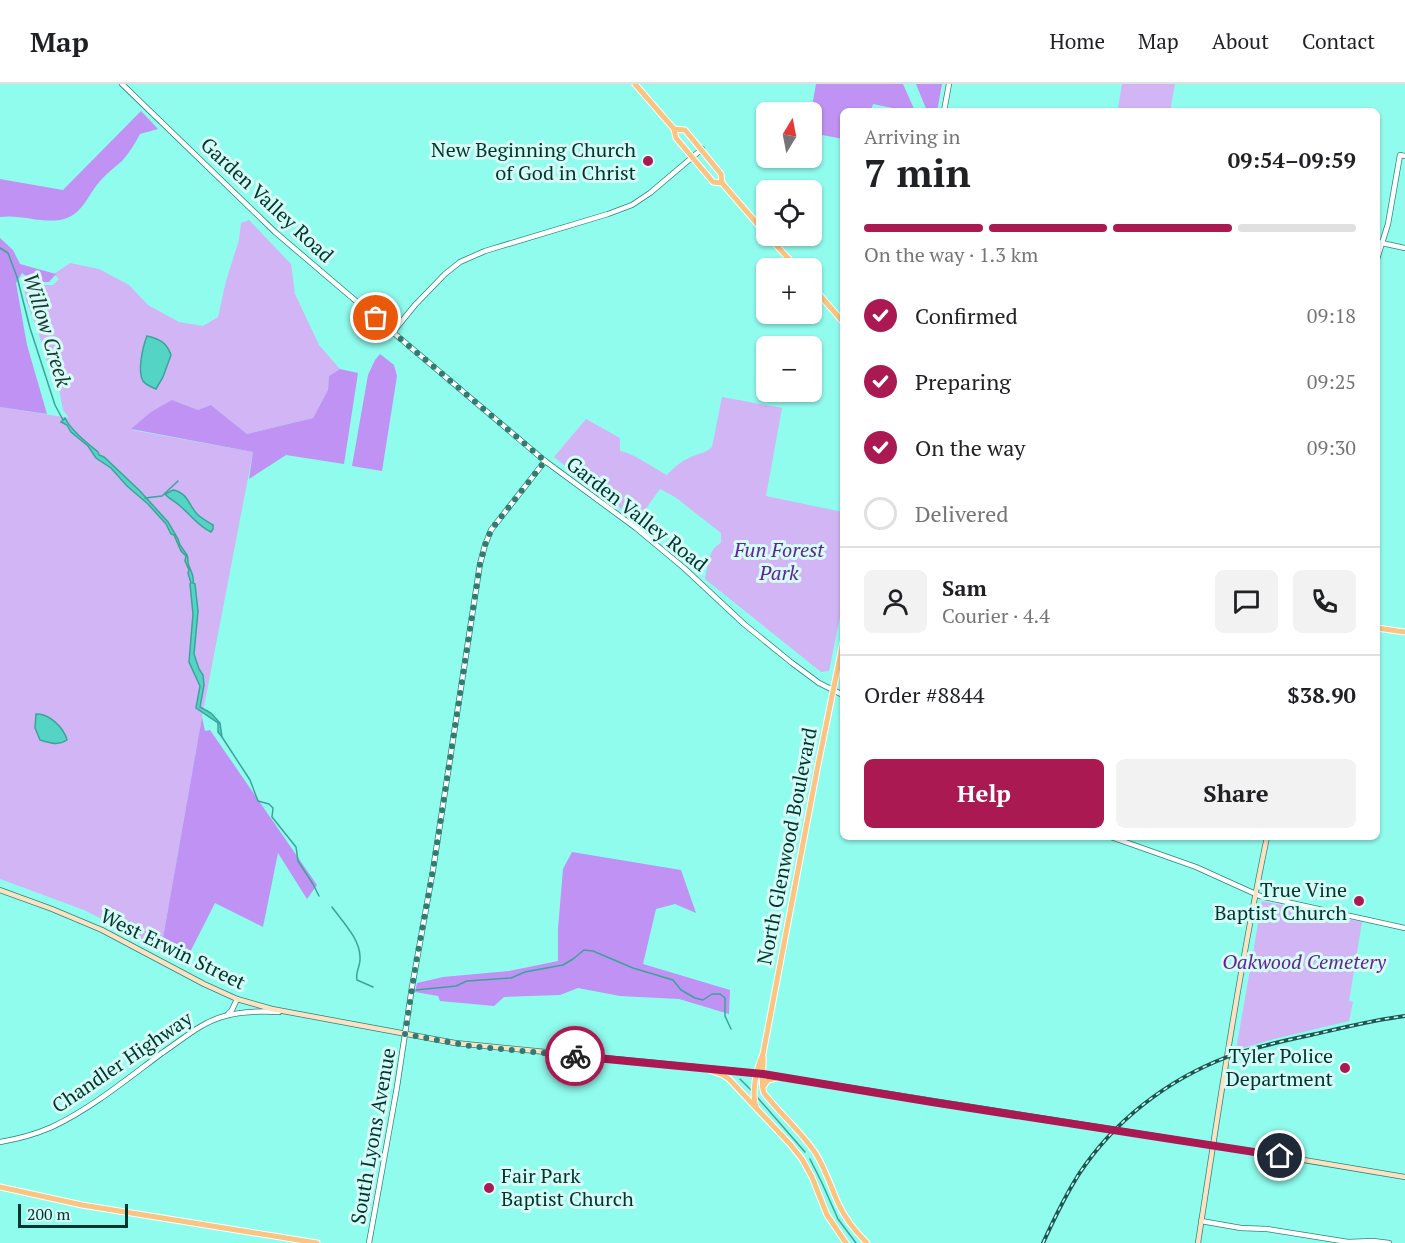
<!DOCTYPE html>
<html lang="en">
<head>
<meta charset="utf-8">
<style>
  body { margin:0; font-family:"PT Serif",serif; background:#f2f2f2; color:#202124; height:100vh; display:flex; flex-direction:column; font-size:22px; white-space:nowrap }
  * { box-sizing:border-box; margin:0 }
  p { font-size:20px; color:#757577 }
  .icon { flex:none; width:33px; height:33px; fill:none; stroke:currentColor; stroke-width:2; stroke-linecap:round; stroke-linejoin:round }
  .map { position:relative; flex:1; overflow:hidden }
  .sheet { position:absolute; left:840px; top:24px; width:540px; height:732px; display:flex; flex-direction:column; background:#fff; border-radius:9px; box-shadow:0 2px 4px #0004 }
  .sheet>* { flex:none }
  .needle { width:39px; rotate:10deg }
  .controls { position:absolute; left:756px; top:18px; display:grid; gap:12px }
  .controls a { display:grid; place-items:center; width:66px; height:66px; border-radius:9px; background:#fff; box-shadow:0 2px 4px #0004; font-size:30px }
  .scale { position:absolute; left:18px; bottom:15px; width:110px; box-sizing:border-box; padding-left:6px; border:3px solid #00342f; border-top:0; font-size:16px; line-height:21px; white-space:nowrap; color:#00342f; -webkit-text-stroke:4px #d5fcf6; paint-order:stroke }
  .pin { position:absolute; display:grid; place-items:center; width:51px; height:51px; color:#fff; margin:-26px; border:3px solid #fff; border-radius:50%; box-shadow:0 2px 6px #0007 }
  .courier { position:absolute; display:grid; place-items:center; width:60px; height:60px; margin:-30px; border:4px solid #aa1952; border-radius:50%; background:#fff; color:#222; box-shadow:0 2px 8px #0007 }
  .head em { font-style:normal; font-weight:700 }
  .head div { display:flex; flex-direction:column-reverse }
  .head { display:flex; align-items:center; justify-content:space-between; height:102px; padding:0 24px }
  h1 { font-size:39px; font-weight:700; line-height:45px }
  .bar { display:grid; grid-template-columns:repeat(4,1fr); gap:9px 6px; align-content:center; height:72px; padding:0 24px }
  .bar i { height:8px; border-radius:4px; background:#e0e0e0 }
  .bar .on { background:#aa1952 }
  .bar p { grid-column:span 4 }
  .line { display:flex; align-items:center; gap:15px; padding:0 24px; border-top:2px solid #e0e0e0 }
  .line div { flex:1 }
  .round { display:grid; place-items:center; flex:none; width:63px; height:63px; border-radius:9px; background:#f2f2f2 }
  ol { padding:0 24px; list-style:none }
  li { display:flex; align-items:center; gap:18px; height:66px }
  li p { margin-inline-start:auto }
  li .icon { padding:6px; border-radius:50%; background:#aa1952; color:#fff; stroke-width:4 }
  li:last-child { color:#757577 }
  li i { width:33px; height:33px; border:3px solid #e0e0e0; border-radius:50% }
  .action { display:flex; gap:12px; margin-top:auto; padding:12px 24px }
  .action a { flex:1; height:69px; border-radius:9px; background:#aa1952; color:#fff; font-size:24px; font-weight:700; line-height:69px; text-align:center }
  .action a+a { background:#f2f2f2; color:#202124 }
  header { display:flex; align-items:center; gap:36px; box-sizing:border-box; height:84px; padding:0 30px; background:#fff; border-bottom:2px solid #e0e0e0 }
  header strong { font-size:28px }
  nav { display:flex; gap:33px; margin-inline-start:auto; font-size:21px }
  .map>svg:first-child { display:block }
</style>
</head>
<body>
<header>
<strong>Map</strong>
<nav><a>Home</a><a>Map</a><a>About</a><a>Contact</a></nav>
</header>
<div class="map">
<svg width="1405" height="1159" viewBox="0 0 1405 1159">
  <rect width="100%" height="100%" fill="#90fcee"/>
  <g fill="#d1b5f5">
    <path d="M1122 0H1175L1170 27H1136L1118 24Z"/>
    <path d="M249 136 291 180 295 210 319 261 340 285 329 292 328 306 313 334 247 350 211 321 198 326 172 316 132 346 253 368 202 633 161 865 84 826 0 795V323L69 334 63 326 59 305 46 274 38 247 26 216 23 194 34 201H53L59 195 54 190 70 179 99 185 129 201 148 221 179 238 203 242 218 233 226 197 239 156 241 139Z"/>
    <path d="M722 313 782 324 766 412 843 428V518L829 587 821 588 705 495C708 482 708 465 721 459V449L675 413 660 405 637 437 554 373 586 335 620 354V367C636 370 651 383 667 391 674 383 683 376 693 372 700 369 706 369 712 363Z"/>
    <path d="M1262 817 1362 838 1349 917 1353 918 1349 937 1274 955 1236 966Z"/>
  </g>
  <g fill="#bf92f4">
    <path d="M816 0H903L915 27H907L873 20 871 27H843V55L812 49 811 28Z"/>
    <path d="M916 0H942L937 27H927Z"/>
    <path d="M141 27 158 45 140 50C135 60 129 69 122 77 115 83 107 89 101 96 87 111 83 132 60 136 40 139 20 130 0 133V95L63 106Z"/>
    <path d="M0 154 13 166 20 180 56 190 49 198H34L22 189 16 199 27 261 47 330 0 323Z"/>
    <path d="M380 270 394 281 397 292 382 387 352 382 368 291 375 276Z"/>
    <path d="M340 285 358 289 344 380 286 371 249 395 253 368 131 345 151 328 172 316 198 326 211 321 247 350 313 334 328 306 329 292Z"/>
    <path d="M202 633 205 647 210 646 317 801 307 815 278 769 263 843 215 819 185 878 161 865Z"/>
    <path d="M572 768 681 786 696 829 675 820 656 825 643 880 730 906 729 930 679 915 620 912 578 904 560 911 504 913 494 922 440 917 438 912 415 908 417 899 443 893 509 887 558 877V845L563 785Z"/>
  </g>
  <g fill="#53d4c5" stroke="#3aa498" stroke-width="1.5">
    <path d="M147 252C160 255 167 259 171 271L163 293 156 305C151 303 146 301 143 297 137 287 143 262 147 252Z"/>
    <path d="M65 334C71 346 86 358 98 368L99 371 104 373 140 407 168 438 178 455 180 461 187 471C188 473 188 479 188 479 190 487 195 491 193 499L195 500 198 527 194 570 199 585 203 591 204 601 200 623 211 629 220 639 222 653 218 648V639L196 624 200 602 189 578 193 530 190 500 191 499 188 489 189 486 185 477 186 472 181 467 174 451 171 450 166 440 148 420 127 402 111 384 96 374 88 362 71 348 67 341 61 338Z"/>
    <path d="M173 406C188 409 188 420 197 430 201 434 208 438 213 441V445L211 448C198 442 191 431 180 422 175 417 169 415 165 410Z"/>
    <path d="M36 630C49 629 64 644 67 656 58 662 50 659 40 656L35 644Z"/>
  </g>
  <g fill="none" stroke-linecap="round" stroke-linejoin="round">
    <g stroke="#3aa498" stroke-width="1.5">
      <path d="M0 164 8 169 17 193 30 244 55 321 63 336"/>
      <path d="M145 414 162 412 178 397"/>
      <path d="M222 653 250 696 258 717 269 720 273 724 272 733 296 763 298 777 313 800 319 812"/>
      <path d="M332 823C342 837 360 855 360 873 361 882 355 887 357 896L373 903"/>
      <path d="M416 906 456 902 467 897 511 894 525 888 563 881 573 875 584 866 593 867 633 884 673 896 681 906 695 914 703 916 712 910H720L725 914V932L731 945"/>
      <path d="M740 995 752 1007"/>
      <path d="M757 1013 805 1068"/>
      <path d="M810 1075 822 1099 838 1135 856 1159"/>
    </g>
    <g stroke="#2e837a" stroke-width="6">
      <g id="tertiary">
        <path d="M122 0 275 148 343 206 545 377 636 444 684 484 744 540 792 579 819 599 843 611"/>
        <path d="M944 27 949 0"/>
        <path d="M1377 158 1405 164"/>
        <path d="M1377 175 1388 140 1400 71 1405 72"/>
        <path d="M393 248 415 221 445 190 460 178 485 167 608 130 632 121 650 109 702 65"/>
        <path d="M1111 753 1196 783 1260 812 1405 844"/>
        <path d="M228 930 232 926 237 915"/>
        <path d="M0 1058C18 1055 36 1050 52 1043 92 1024 127 995 162 969 182 956 201 938 225 932 243 927 261 927 279 928"/>
        <path d="M1201 1137 1241 1144 1267 1145 1348 1158 1373 1157 1389 1159"/>
        <path d="M369 1159 397 1003 412 903 433 786 480 480 485 461 491 446 545 377"/>
      </g>
    </g>
    <g stroke="#2e837a" stroke-width="6">
      <g id="secondary">
        <path d="M0 806 52 825 102 846 204 900 237 915 272 925 455 959 757 989 1262 1069 1405 1093"/>
        <path d="M1198 1159C1219 1023 1239 887 1267 753"/>
      </g>
    </g>
    <g stroke="#fff" stroke-width="7">
      <g id="primary">
        <path d="M635 0 674 45 676 54 713 98 722 99 766 150"/>
        <path d="M674 45 685 46 721 90 722 99"/>
        <path d="M768 152 797 184"/>
        <path d="M812 202 843 238"/>
        <path d="M1377 544 1405 548"/>
        <path d="M763 973C764 985 760 997 764 1009 780 1030 801 1047 816 1070 826 1086 831 1104 839 1121 846 1136 856 1148 867 1159"/>
        <path d="M704 984 723 991 729 995 790 1060 802 1075 812 1093 827 1131 846 1159"/>
        <path d="M763 1003 768 996 780 993"/>
        <path d="M757 1025C750 1010 757 984 763 970L817 686 843 558"/>
        <path d="M0 1103 82 1121 317 1159"/>
      </g>
    </g>
    <use href="#tertiary" stroke="#fff" stroke-width="4.5"/>
    <use href="#secondary" stroke="#fde1c1" stroke-width="4.5"/>
    <use href="#primary" stroke="#fac483" stroke-width="5"/>
    <g stroke="#195750" stroke-width="4">
      <path id="rail" d="M1043 1159C1054 1135 1065 1112 1079 1090 1114 1037 1167 996 1227 973 1254 963 1283 957 1311 951 1342 944 1373 936 1405 932"/>
    </g>
    <use href="#rail" stroke="#d5fcf6" stroke-width="1.5" stroke-dasharray="4.5" stroke-linecap="butt"/>
  </g>
  <g fill="none" stroke-linecap="round" stroke-linejoin="round">
    <path stroke="#327a72" stroke-width="6" stroke-dasharray="0 10.8" d="M376 234 545 377 491 446 485 461 480 480 433 786 416 879 405 950 470 962 575 972"/>
    <path stroke="#aa1952" stroke-width="8" d="M575 972 763 990 932 1018 1280 1072"/>
  </g>
  <g fill="#aa1952" stroke="#d5fcf6" stroke-width="2">
    <circle cx="648" cy="77" r="6"/>
    <circle cx="1359" cy="817" r="6"/>
    <circle cx="1345" cy="984" r="6"/>
    <circle cx="489" cy="1104" r="6"/>
  </g>
  <g text-anchor="middle" stroke-width="6" stroke-linejoin="round" paint-order="stroke">
    <g font-size="20" fill="#00342f" stroke="#d5fcf6" text-anchor="end">
      <text x="636" y="73">New Beginning Church<tspan x="636" dy="23">of God in Christ</tspan></text>
      <text x="1347" y="813">True Vine<tspan x="1347" dy="23">Baptist Church</tspan></text>
      <text x="1333" y="979">Tyler Police<tspan x="1333" dy="23">Department</tspan></text>
      <text x="501" y="1099" text-anchor="start">Fair Park<tspan x="501" dy="23">Baptist Church</tspan></text>
    </g>
    <g font-size="20" fill="#00342f" stroke="#d5fcf6">
      <text transform="translate(267 116) rotate(43)" y="7">Garden Valley Road</text>
      <text transform="translate(637 430) rotate(38)" y="7">Garden Valley Road</text>
      <text transform="translate(787 762) rotate(-79)" y="7">North Glenwood Boulevard</text>
      <text transform="translate(173 865) rotate(26)" y="7">West Erwin Street</text>
      <text transform="translate(122 978) rotate(-34)" y="7">Chandler Highway</text>
      <text transform="translate(373 1052) rotate(-80)" y="7">South Lyons Avenue</text>
    </g>
    <g font-size="20" font-style="italic" fill="#622495" stroke="#d5fcf6">
      <text x="779" y="473">Fun Forest<tspan x="779" dy="23">Park</tspan></text>
      <text x="1304" y="885">Oakwood Cemetery</text>
    </g>
    <g font-size="21" font-style="italic" fill="#1d3935" stroke="#d5fcf6">
      <text transform="translate(47 246) rotate(73)" y="7">Willow Creek</text>
    </g>
  </g>
</svg>
<div class="controls">
<a><svg class="needle" viewBox="-14 -14 28 28"><path d="M0-13l5 13h-10z" fill="#e53935"/><path d="M0 13l5-13h-10z" fill="#757577"/></svg></a>
<a><svg class="icon" aria-label="locate" viewBox="0 0 24 24"><circle cx="12" cy="12" r="6"/><path d="M12 2v4M12 18v4M2 12h4M18 12h4"/></svg></a>
<a>+</a>
<a>−</a>
</div>
<div class="scale">200 m</div>
<div class="pin" style="left:376px;top:234px;background:#ea580c"><svg class="icon" aria-label="bag" viewBox="0 0 24 24"><path d="M5 8h14l-1 12H6zM9 8a3 3 0 0 1 6 0"/></svg></div>
<div class="pin" style="left:1280px;top:1072px;background:#1f2937"><svg class="icon" aria-label="home" viewBox="0 0 24 24"><path d="M3 11l9-7 9 7M6 9v11h12V9"/></svg></div>
<div class="courier" style="left:575px;top:972px"><svg class="icon" aria-label="bike" viewBox="0 0 24 24"><circle cx="6" cy="16" r="4"/><circle cx="18" cy="16" r="4"/><path d="M6 16l4-8h5l3 8M10 8l3 8H6M13 5h3"/></svg></div>
<section class="sheet">
<div class="head"><div><h1>7 min</h1><p>Arriving in</p></div><em>09:54–09:59</em></div>
<div class="bar"><i class="on"></i><i class="on"></i><i class="on"></i><i></i><p>On the way · 1.3 km</p></div>
<ol>
<li><svg class="icon" aria-label="check" viewBox="0 0 24 24"><path d="M5 12l5 5 9-10"/></svg>Confirmed<p>09:18</p></li>
<li><svg class="icon" aria-label="check" viewBox="0 0 24 24"><path d="M5 12l5 5 9-10"/></svg>Preparing<p>09:25</p></li>
<li><svg class="icon" aria-label="check" viewBox="0 0 24 24"><path d="M5 12l5 5 9-10"/></svg>On the way<p>09:30</p></li>
<li><i></i>Delivered</li>
</ol>
<div class="line" style="height:108px"><a class="round"><svg class="icon" aria-label="person" viewBox="0 0 24 24"><circle cx="12" cy="8" r="4"/><path d="M4 21q1-7 8-7t8 7"/></svg></a><div><b>Sam</b><p>Courier · 4.4</p></div><a class="round"><svg class="icon" aria-label="chat" viewBox="0 0 24 24"><path d="M4 5h16v11H9l-5 4z"/></svg></a><a class="round"><svg class="icon" aria-label="phone" viewBox="0 0 24 24"><path d="M5 4h4l2 5-3 2q2 4 5 5l2-3 5 2v4C11 20 4 13 5 4z"/></svg></a></div>
<div class="line" style="height:78px"><div>Order #8844</div><b>$38.90</b></div>
<div class="action"><a>Help</a><a>Share</a></div>
</section>
</div>
</body>
</html>
